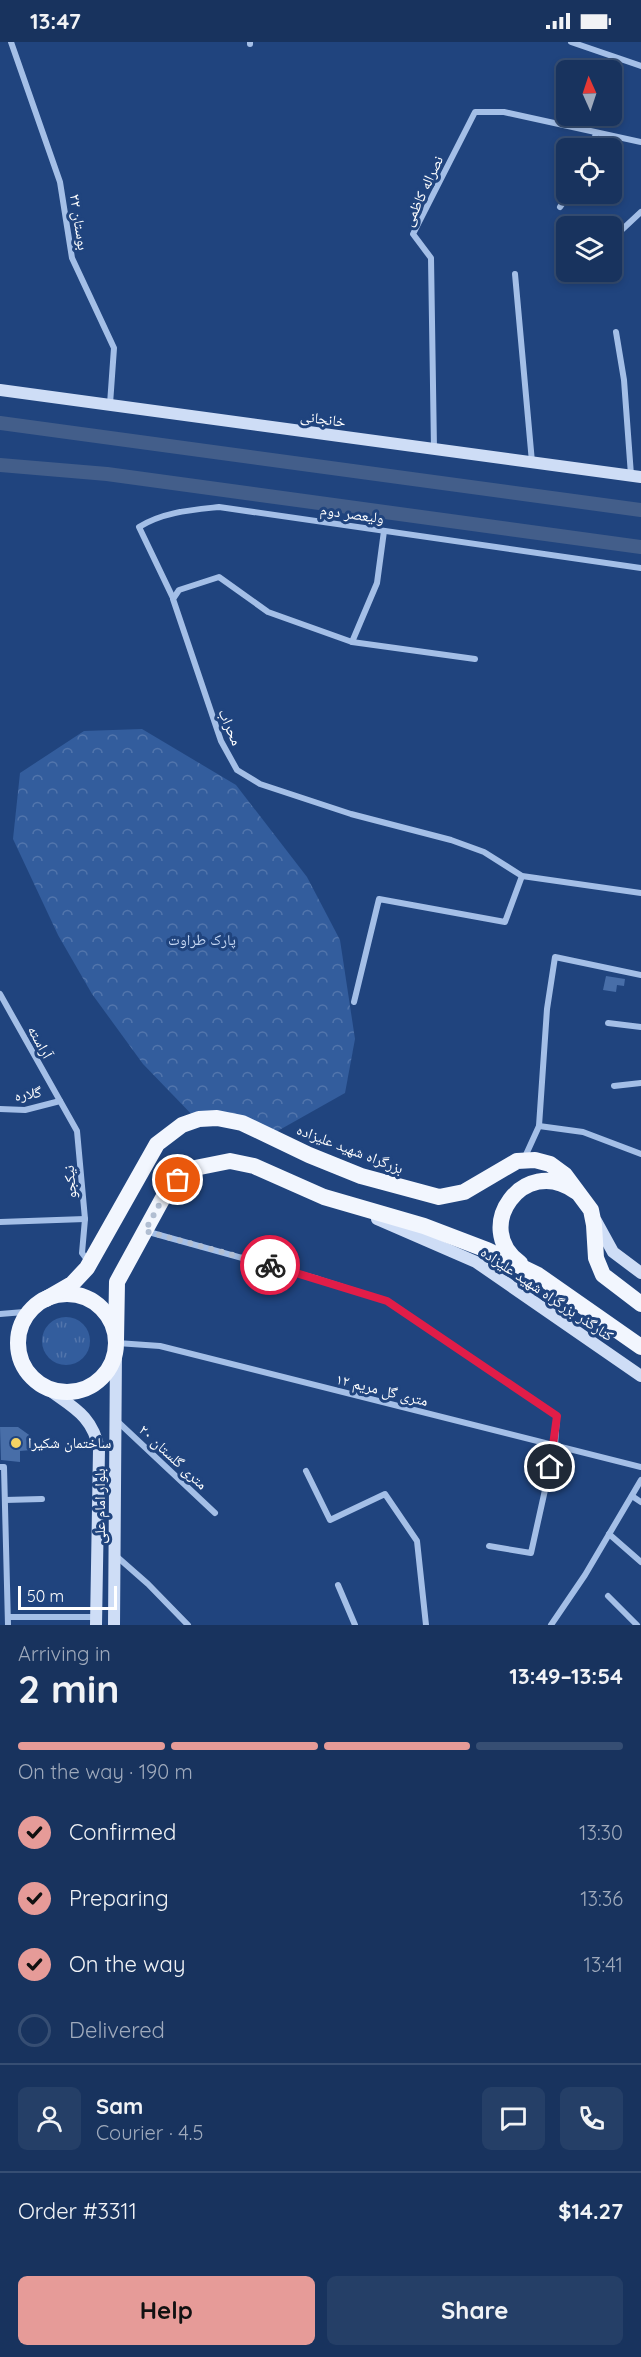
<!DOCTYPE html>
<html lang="en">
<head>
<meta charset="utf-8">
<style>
  body { margin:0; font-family:Quicksand,"Noto Naskh Arabic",sans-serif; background:#253f67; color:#f1f3f6; height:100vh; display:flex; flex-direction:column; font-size:22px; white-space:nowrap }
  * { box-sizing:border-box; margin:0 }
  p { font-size:20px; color:#9faabc }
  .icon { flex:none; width:33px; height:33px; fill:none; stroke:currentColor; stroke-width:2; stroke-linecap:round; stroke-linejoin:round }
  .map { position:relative; height:1583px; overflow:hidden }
  .drawer { display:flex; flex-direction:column; background:#18335e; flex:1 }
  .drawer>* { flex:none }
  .needle { width:39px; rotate:357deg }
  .tools { position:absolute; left:556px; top:18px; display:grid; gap:12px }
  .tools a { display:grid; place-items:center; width:66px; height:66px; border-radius:9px; background:#18335e; box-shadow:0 3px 9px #0003,0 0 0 2px #364e73; font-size:30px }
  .scale { position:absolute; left:18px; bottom:15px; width:99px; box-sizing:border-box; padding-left:6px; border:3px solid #fff; border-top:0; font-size:16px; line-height:21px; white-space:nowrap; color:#fff; -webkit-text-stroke:4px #20447e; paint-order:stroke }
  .pin { position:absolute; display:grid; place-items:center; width:51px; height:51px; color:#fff; margin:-26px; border:3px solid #fff; border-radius:50%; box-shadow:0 2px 6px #0007 }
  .courier { position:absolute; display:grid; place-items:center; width:60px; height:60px; margin:-30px; border:4px solid #e11d48; border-radius:50%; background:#fff; color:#222; box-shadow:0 2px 8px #0007 }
  .headline em { font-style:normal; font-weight:700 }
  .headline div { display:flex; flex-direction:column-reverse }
  .headline { display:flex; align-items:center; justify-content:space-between; height:102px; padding:0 18px }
  h1 { font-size:39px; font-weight:700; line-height:45px }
  .bar { display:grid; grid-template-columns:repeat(4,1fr); gap:9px 6px; align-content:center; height:72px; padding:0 18px }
  .bar i { height:8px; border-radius:4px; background:#364e73 }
  .bar .current { background:#e69b98 }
  .bar p { grid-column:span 4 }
  .line { display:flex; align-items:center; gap:15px; padding:0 18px; border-top:2px solid #364e73 }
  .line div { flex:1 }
  .round { display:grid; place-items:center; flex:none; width:63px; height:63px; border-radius:9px; background:#253f67 }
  ol { padding:0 18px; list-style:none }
  li { display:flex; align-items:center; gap:18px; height:66px }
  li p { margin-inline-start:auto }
  li .icon { padding:6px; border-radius:50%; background:#e69b98; color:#111; stroke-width:4 }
  li:last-child { color:#9faabc }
  li i { width:33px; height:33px; border:3px solid #364e73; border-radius:50% }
  .action { display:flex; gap:12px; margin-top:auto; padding:12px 18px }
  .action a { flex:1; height:69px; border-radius:9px; background:#e69b98; color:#111; font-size:24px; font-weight:700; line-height:69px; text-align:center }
  .action a+a { background:#253f67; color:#f1f3f6 }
  .status { display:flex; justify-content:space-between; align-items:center; height:42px; padding:0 30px; background:#18335e; direction:ltr }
  .status svg { height:16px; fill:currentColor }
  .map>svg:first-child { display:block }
</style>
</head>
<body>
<div class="status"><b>13:47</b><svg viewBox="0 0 49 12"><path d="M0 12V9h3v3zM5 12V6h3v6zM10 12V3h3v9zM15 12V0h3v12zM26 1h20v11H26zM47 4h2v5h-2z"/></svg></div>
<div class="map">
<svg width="641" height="1583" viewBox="0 0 641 1583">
  <defs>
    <pattern id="grass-tufts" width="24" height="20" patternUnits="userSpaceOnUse" patternTransform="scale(1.5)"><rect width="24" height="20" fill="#335d9d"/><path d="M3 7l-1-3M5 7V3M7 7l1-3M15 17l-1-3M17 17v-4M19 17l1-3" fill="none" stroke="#5275ac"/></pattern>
    <pattern id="forest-crowns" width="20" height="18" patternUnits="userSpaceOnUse" patternTransform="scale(1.5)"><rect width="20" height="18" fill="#335d9d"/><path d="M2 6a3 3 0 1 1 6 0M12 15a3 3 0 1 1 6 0" fill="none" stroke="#5275ac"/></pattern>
  </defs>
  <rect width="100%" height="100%" fill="#20447e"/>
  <circle fill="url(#grass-tufts)" cx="66" cy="1299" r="24"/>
  <path fill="url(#forest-crowns)" d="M142 687 236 743 307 835 340 898 355 997 345 1051 274 1091 199 1080 143 1022 92 952 58 893 13 797 20 731 84 689Z"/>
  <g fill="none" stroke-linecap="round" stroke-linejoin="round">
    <g stroke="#435e8a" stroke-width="14">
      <path d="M0 381 641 468"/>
      <path d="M0 423 107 432 641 505"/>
    </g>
  </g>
  <g fill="#486ea8">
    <path d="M606 934 625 937 624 944 617 943 616 950 603 948Z"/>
    <path d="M0 1385H18L32 1395 31 1408 20 1409V1420L1 1418Z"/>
  </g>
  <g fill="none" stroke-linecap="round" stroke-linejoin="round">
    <g stroke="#a4bfe7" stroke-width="6">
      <path d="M11 0 60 140 72 216 114 306 110 362"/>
      <path d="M250 0V2"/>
      <path d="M571 0 641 24"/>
      <path d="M592 106 596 91"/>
      <path d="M560 165 569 152"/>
      <path d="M612 197 641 170"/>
      <path d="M515 232 532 420"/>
      <path d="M616 290 624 338 631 433"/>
      <path d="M434 407 431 216 413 192 475 70H504L641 100"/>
      <path d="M173 556 139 485C163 470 191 468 219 465L641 526"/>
      <path d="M352 600 377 541 384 489"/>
      <path d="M475 617 352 600 268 570 219 535 179 548 173 557 221 699 237 728 260 742 351 772 451 798 484 810 522 834 641 851"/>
      <path d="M0 952 77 1089 85 1177 82 1211 88 1219"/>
      <path d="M354 960 379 857 505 880 522 834"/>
      <path d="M608 981 641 985"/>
      <path d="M614 1044 641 1041"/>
      <path d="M0 1067 25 1068 60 1059"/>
      <path d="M539 1084 583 1090 641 1112"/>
      <path d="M524 1117 539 1084 547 967 555 915 641 933"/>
      <path d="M0 1180 85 1177"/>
      <path d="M145 1189 318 1237 387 1259 557 1374 555 1403 531 1511 489 1504"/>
      <path d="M0 1272 24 1270 35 1265"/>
      <path d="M117 1301 160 1304 641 1425"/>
      <path d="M117 1379 215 1471"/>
      <path d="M0 1425H4L8 1583"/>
      <path d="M306 1429 330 1478 385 1452 417 1499 426 1583"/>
      <path d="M632 1454 641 1460"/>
      <path d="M5 1458 42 1457"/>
      <path d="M609 1492 641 1520"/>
      <path d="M115 1513 148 1542 188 1583"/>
      <path d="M338 1543 355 1583"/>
      <path d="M608 1554 637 1583"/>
      <path d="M8 1575H96"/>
      <path d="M551 1583 585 1533 641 1438"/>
    </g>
    <g stroke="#ceddf6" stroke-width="12">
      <path d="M0 348 641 435"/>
      <path d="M377 1177 476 1220 641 1334"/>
      <path d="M596 1179 613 1210 641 1231"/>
      <path d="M45 1345C72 1365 93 1373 99 1408L96 1583"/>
      <path d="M114 1583 116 1308"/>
    </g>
    <g stroke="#f2f6fe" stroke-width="16">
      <path d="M520 1221C471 1186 524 1112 575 1149"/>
      <circle cx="67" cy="1301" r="49"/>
      <path d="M46 1257 72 1242 87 1226 157 1102 182 1083 199 1077 217 1076 242 1081 309 1113 361 1134 439 1155 464 1150 517 1119 535 1118 550 1122 565 1133 591 1168 594 1183 596 1216 603 1233 641 1262"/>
      <path d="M116 1298 117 1240 164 1154 178 1138 195 1126 230 1119 254 1124 324 1155 424 1184 487 1208 538 1233 641 1305"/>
    </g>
  </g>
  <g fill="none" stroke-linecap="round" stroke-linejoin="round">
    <path stroke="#b1bed2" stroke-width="6" stroke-dasharray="0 10.8" d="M178 1138 164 1154 145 1189 270 1223"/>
    <path stroke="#e11d48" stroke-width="8" d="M270 1223 387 1259 557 1374 550 1425"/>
  </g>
  <circle fill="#f5d364" stroke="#20447e" stroke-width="2" cx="16" cy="1401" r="6"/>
  <g text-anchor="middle" stroke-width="6" stroke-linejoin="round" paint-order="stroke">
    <g font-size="15" fill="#fff" stroke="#20447e">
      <text transform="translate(423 149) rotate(-65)" y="5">نصراله کاظمی</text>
      <text transform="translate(79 180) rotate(81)" y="5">بوستان ۲۲</text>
      <text transform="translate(323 377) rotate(8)" y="5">خانجانی</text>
      <text transform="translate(352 472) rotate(8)" y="5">ولیعصر دوم</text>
      <text transform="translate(230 685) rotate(67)" y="5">محراب</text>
      <text transform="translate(40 1000) rotate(61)" y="5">آراسته</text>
      <text transform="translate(28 1052) rotate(-9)" y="5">گلاره</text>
      <text transform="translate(350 1107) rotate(21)" y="5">بزرگراه شهید علیزاده</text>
      <text transform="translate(70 1140) rotate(-95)" y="5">نیکجو</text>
      <text transform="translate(547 1252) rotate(34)" y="5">کنارگذر بزرگراه شهید علیزاده</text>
      <text transform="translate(382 1348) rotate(14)" y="5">۱۲ متری گل مریم</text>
      <text transform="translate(173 1415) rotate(43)" y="5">۲۰ متری گلستان</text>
      <text transform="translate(100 1464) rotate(-90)" y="5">بلوار امام علی</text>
    </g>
    <g font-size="15" fill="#c8daf6" stroke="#20447e">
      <text x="202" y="903">پارک طراوت</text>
    </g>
    <g font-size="15" fill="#fff" stroke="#20447e" text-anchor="start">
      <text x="28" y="1406">ساختمان شکیرا</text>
    </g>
  </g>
</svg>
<div class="tools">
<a><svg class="needle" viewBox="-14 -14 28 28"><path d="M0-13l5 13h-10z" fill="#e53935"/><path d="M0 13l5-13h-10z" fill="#9faabc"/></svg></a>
<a><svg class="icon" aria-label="locate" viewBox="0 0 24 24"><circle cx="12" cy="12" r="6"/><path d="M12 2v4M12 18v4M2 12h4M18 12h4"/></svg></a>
<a><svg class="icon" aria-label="layers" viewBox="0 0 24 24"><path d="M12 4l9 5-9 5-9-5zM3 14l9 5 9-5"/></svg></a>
</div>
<div class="scale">50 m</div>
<div class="pin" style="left:178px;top:1138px;background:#ea580c"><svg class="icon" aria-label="bag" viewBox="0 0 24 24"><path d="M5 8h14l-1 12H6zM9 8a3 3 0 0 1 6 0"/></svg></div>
<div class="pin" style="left:550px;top:1425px;background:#1f2937"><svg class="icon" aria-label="home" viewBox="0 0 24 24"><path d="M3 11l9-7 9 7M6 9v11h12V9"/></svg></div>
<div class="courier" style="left:270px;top:1223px"><svg class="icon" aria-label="bike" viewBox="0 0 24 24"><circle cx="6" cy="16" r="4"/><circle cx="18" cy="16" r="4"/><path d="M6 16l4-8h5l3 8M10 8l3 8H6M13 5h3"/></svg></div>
</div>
<section class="drawer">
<div class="headline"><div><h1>2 min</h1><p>Arriving in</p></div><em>13:49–13:54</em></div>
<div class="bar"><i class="current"></i><i class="current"></i><i class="current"></i><i></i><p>On the way · 190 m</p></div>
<ol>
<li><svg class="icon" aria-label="check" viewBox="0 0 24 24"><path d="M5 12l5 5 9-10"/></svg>Confirmed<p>13:30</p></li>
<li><svg class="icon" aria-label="check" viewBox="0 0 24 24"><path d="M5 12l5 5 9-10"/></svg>Preparing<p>13:36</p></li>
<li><svg class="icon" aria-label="check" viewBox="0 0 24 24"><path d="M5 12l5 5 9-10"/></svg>On the way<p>13:41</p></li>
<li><i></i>Delivered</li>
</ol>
<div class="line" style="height:108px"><a class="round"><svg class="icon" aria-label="person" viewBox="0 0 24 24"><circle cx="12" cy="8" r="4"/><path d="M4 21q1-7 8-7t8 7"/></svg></a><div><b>Sam</b><p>Courier · 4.5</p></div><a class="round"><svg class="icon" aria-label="chat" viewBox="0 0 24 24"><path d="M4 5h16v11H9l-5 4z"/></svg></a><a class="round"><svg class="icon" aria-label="phone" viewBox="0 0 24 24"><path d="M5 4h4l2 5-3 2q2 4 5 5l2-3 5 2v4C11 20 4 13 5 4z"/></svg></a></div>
<div class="line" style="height:78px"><div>Order #3311</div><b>$14.27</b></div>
<div class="action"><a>Help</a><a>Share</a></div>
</section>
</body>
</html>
